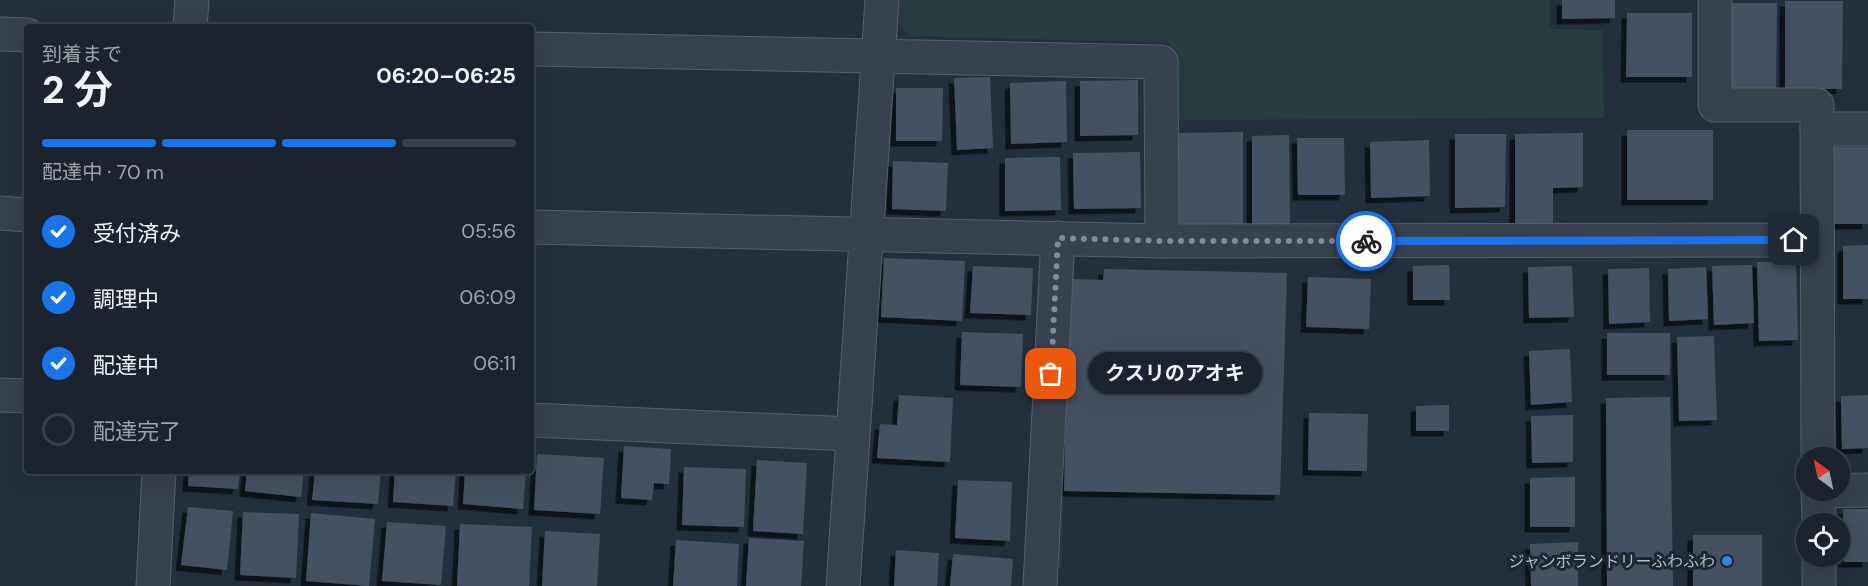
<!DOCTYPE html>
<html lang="ja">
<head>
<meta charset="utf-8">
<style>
  body { margin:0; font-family:"DM Sans","Noto Sans JP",sans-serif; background:#282f3a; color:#f1f3f6; height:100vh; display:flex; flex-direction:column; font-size:22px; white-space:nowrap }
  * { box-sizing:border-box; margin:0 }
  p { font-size:20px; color:#a0a4aa }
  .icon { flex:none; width:33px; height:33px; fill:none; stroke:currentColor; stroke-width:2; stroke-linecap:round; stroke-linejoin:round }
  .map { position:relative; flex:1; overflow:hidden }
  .sheet { position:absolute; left:24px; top:24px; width:510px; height:450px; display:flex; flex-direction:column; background:#1b232e; border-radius:6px; box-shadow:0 6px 24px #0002,0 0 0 2px #39404a }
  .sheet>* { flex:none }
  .needle { width:39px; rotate:327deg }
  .fabs { position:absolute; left:1796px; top:447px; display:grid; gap:12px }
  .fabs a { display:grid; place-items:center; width:54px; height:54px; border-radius:50%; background:#1b232e; box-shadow:0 6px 24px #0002,0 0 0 2px #39404a; font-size:30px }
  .pin { position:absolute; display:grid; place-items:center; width:51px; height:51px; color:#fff; margin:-26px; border-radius:12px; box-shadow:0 3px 9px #0006 }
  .courier { position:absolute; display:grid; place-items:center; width:60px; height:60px; margin:-30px; border:4px solid #1a73e8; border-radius:50%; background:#fff; color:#222; box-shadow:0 2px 8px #0007 }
  .bubble { position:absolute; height:42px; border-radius:21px; background:#1b232e; box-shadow:0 6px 24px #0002,0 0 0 2px #39404a; font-size:20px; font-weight:700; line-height:42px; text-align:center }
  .summary em { font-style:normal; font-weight:700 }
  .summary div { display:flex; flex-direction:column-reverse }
  .summary { display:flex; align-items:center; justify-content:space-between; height:102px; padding:0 18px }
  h1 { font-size:39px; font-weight:700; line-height:45px }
  .bar { display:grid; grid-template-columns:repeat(4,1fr); gap:9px 6px; align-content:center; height:72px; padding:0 18px }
  .bar i { height:8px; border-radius:4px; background:#39404a }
  .bar .on { background:#1a73e8 }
  .bar p { grid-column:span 4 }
  ol { padding:0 18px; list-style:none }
  li { display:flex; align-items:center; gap:18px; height:66px }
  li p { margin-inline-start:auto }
  li .icon { padding:6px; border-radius:50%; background:#1a73e8; color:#fff; stroke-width:4 }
  li:last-child { color:#a0a4aa }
  li i { width:33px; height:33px; border:3px solid #39404a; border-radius:50% }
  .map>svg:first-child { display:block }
</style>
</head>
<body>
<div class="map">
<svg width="1868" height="586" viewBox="0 0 1868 586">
  <defs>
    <filter id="shadow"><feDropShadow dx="-5.5" dy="5.5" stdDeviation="0" flood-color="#0009"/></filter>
  </defs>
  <rect width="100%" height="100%" fill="#242f3e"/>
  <g fill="#263c3f">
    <path d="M900 0H1550V29L1602 30 1604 118 1173 120 1169 43 910 36 898 23Z"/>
    <path d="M1069 279 1062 568 1052 567Z"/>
  </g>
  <g fill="#455162" filter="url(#shadow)">
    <path d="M1562 0H1615V18L1562 19Z"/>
    <path d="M1785 1H1843L1842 89H1785Z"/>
    <path d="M1729 3H1777L1776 92H1729Z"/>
    <path d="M1627 13H1692V77H1626Z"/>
    <path d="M990 77 993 148 957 150 954 78Z"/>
    <path d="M1138 80V135L1080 136V81Z"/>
    <path d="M1066 81 1067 142 1011 144 1010 83Z"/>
    <path d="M896 88H943L942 141H896Z"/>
    <rect x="1627" y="130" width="86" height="70"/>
    <path d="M1243 132V228L1175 229V133Z"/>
    <path d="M1583 133V187L1553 188V224H1515V134Z"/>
    <path d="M1455 134H1506L1505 207 1455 208Z"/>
    <path d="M1289 135 1290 228 1252 229V136Z"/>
    <path d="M1297 138H1344L1345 195H1298Z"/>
    <path d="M1429 140 1430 196 1371 198 1370 142Z"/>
    <path d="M1832 147H1868V224H1833Z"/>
    <path d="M1140 152 1141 208 1074 209 1073 153Z"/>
    <path d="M1060 157 1061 210 1005 211V158Z"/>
    <path d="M893 161 948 163 946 211 892 209Z"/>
    <path d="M1868 245V299H1843V246Z"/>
    <path d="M884 258 965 261 962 321 881 317Z"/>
    <path d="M1796 261 1798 340 1759 341 1757 262Z"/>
    <path d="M1449 265 1450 300H1413V266Z"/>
    <path d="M1752 265 1754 323 1714 325 1712 266Z"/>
    <path d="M973 266 1033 268 1031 315 970 313Z"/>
    <path d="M1572 266 1574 317 1529 318 1528 267Z"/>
    <path d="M1706 267 1708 319 1669 321 1668 269Z"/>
    <path d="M1649 268 1650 322 1609 324 1608 269Z"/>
    <path d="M1104 269 1287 273 1280 495 1064 491 1069 279 1103 280Z"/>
    <path d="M1308 277 1371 279 1369 329 1306 327Z"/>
    <path d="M962 332 1023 334 1021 387 960 385Z"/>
    <rect x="1607" y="333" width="63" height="42"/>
    <path d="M1714 336 1717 420 1679 421 1677 337Z"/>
    <path d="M1570 349 1572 402 1531 405 1529 351Z"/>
    <path d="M899 395 953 398 950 462 877 458 880 424 897 425Z"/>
    <path d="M1868 395V448L1842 449 1841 396Z"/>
    <path d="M1670 397 1673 586H1607L1606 398Z"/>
    <path d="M1449 405V431H1416V406Z"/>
    <path d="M1309 413 1368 414 1367 471 1308 470Z"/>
    <path d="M1573 415V462L1532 463 1531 416Z"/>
    <path d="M624 446 671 449 669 484 654 483 652 500 621 498Z"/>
    <path d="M537 454 604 458 600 514 534 510Z"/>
    <path d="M757 460 807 463 803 534 753 531Z"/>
    <path d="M684 467 746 469 744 527 682 525Z"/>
    <path d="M189 471H240L238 489 188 486Z"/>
    <path d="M247 471H304L301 497 245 491Z"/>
    <path d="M315 471H381L378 504 312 500Z"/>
    <path d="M395 471H456L453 506 393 502Z"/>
    <path d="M465 471H526L523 509 463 504Z"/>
    <path d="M1575 477V527H1530V478Z"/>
    <path d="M958 480 1012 482 1010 541 955 538Z"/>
    <path d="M188 507 233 511 227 570 181 565Z"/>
    <path d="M1843 509H1868V562H1844Z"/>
    <path d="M243 512 299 514 296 578 240 575Z"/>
    <path d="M311 513 375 519 369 586 306 581Z"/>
    <path d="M387 522 446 526 441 585 382 581Z"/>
    <path d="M460 524 532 527 529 586H457Z"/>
    <path d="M545 531 600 534 597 586H542Z"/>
    <rect x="1693" y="535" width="69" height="51"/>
    <path d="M749 538 804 541 801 586H746Z"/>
    <path d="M676 540 739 544 737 586H673Z"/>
    <path d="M1578 542V586H1531L1530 544Z"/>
    <path d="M896 550 939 553 937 586H894Z"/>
    <path d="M953 554 1013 559 1011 586H950Z"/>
  </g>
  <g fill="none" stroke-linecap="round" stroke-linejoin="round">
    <g stroke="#565f6c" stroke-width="35">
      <g id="street">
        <path d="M1715 0V105H1817L1818 458"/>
        <path d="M190 27 192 0"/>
        <path d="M0 34 27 35"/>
        <path d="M531 49 1161 62 1162 241"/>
        <path d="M1817 129H1868"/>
        <path d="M0 213 27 215"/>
        <path d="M531 227 1162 241 1817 240"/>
        <path d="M0 395 27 396"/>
        <path d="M531 420 852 434"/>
        <path d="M1818 490 1819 524"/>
        <path d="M1818 491 1868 490"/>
        <path d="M1819 556V586"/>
        <path d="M153 586 159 471"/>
        <path d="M843 586 882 0"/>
        <path d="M1040 586 1058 238"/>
      </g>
    </g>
    <use href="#street" stroke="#38414e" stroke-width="33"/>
  </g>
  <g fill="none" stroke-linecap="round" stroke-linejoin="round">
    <path stroke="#828b98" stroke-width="6" stroke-dasharray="0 10.8" d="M1051 374 1058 238 1162 241H1366"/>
    <path stroke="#1a73e8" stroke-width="8" d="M1366 241 1794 240"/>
  </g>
  <circle fill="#3f7fe0" stroke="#1d2633" stroke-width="2" cx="1727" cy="561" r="6"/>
  <g text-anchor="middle" stroke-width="6" stroke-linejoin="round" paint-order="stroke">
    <g font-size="16" fill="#b4bcc9" stroke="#1d2633" text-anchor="end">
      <text x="1715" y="567">ジャンボランドリーふわふわ</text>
    </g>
  </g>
</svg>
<div class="fabs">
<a><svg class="needle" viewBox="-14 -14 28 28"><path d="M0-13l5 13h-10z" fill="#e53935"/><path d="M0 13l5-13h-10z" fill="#a0a4aa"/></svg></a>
<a><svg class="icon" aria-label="locate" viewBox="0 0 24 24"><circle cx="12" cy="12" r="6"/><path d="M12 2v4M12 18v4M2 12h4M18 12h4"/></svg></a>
</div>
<div class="pin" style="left:1051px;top:374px;background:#ea580c"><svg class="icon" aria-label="bag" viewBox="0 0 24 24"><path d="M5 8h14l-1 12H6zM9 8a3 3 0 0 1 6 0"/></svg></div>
<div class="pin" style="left:1794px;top:240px;background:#1f2937"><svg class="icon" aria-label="home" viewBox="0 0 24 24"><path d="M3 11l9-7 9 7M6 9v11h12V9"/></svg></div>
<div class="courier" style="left:1366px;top:241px"><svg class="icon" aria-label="bike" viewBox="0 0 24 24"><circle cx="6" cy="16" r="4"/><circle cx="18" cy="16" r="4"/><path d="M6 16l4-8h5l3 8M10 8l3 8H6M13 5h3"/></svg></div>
<div class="bubble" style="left:1088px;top:352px;width:174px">クスリのアオキ</div>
<section class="sheet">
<div class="summary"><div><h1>2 分</h1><p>到着まで</p></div><em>06:20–06:25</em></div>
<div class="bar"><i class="on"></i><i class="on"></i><i class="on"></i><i></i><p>配達中 · 70 m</p></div>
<ol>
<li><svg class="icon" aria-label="check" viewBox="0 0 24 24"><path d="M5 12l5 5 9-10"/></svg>受付済み<p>05:56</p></li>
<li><svg class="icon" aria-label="check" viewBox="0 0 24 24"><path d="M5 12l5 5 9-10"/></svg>調理中<p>06:09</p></li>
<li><svg class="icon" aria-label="check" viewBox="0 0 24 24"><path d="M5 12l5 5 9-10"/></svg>配達中<p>06:11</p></li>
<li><i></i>配達完了</li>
</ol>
</section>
</div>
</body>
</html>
